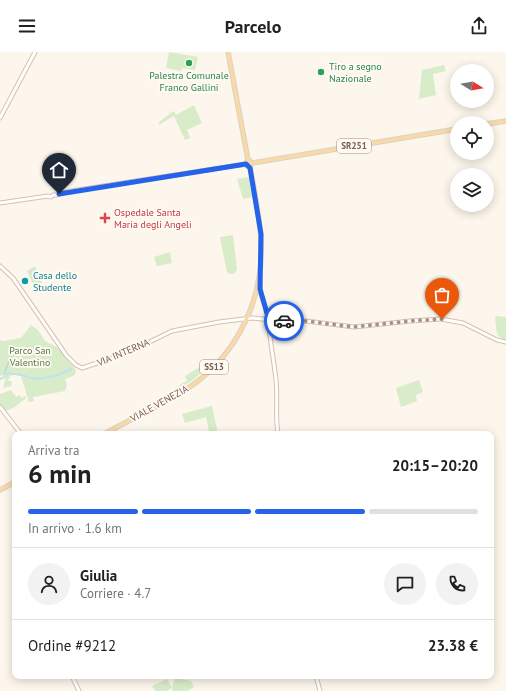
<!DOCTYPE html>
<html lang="it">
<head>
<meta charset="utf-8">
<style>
  body { margin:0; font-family:"PT Sans",sans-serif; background:#f2f2f2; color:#202124; height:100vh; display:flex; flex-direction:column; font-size:15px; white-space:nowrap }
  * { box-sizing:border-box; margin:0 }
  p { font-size:13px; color:#757577 }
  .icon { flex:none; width:22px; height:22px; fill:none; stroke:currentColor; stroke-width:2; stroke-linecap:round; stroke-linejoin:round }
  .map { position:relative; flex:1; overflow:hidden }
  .side { position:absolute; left:12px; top:379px; width:482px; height:248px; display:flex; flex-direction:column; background:#fff; border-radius:8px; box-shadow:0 2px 10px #0003 }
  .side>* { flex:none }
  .needle { width:26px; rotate:101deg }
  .buttons { position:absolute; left:450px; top:12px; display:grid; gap:8px }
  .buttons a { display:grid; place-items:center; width:44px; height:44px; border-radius:50%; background:#fff; box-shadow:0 2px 10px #0003; font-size:20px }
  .pin { position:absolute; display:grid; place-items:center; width:34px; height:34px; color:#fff; margin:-41px -17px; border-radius:50% 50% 50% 0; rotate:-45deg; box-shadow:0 0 4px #0007 }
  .pin .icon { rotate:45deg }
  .courier { position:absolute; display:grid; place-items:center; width:40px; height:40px; margin:-20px; border:3px solid #2563eb; border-radius:50%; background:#fff; color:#222; box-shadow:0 1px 5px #0007 }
  .headline em { font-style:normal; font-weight:700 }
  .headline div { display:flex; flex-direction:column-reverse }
  .headline { display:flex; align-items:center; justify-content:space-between; height:68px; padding:0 16px }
  h1 { font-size:26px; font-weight:700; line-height:30px }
  .bar { display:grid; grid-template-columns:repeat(4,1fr); gap:6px 4px; align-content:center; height:48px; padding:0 16px }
  .bar i { height:5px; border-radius:3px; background:#e0e0e0 }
  .bar .on { background:#2563eb }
  .bar p { grid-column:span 4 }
  .line { display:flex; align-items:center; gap:10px; padding:0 16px; border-top:1px solid #e0e0e0 }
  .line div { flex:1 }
  .round { display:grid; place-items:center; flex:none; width:42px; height:42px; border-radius:21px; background:#f2f2f2 }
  header { display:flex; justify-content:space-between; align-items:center; height:52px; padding:0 16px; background:#fff; font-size:18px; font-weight:700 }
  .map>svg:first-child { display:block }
</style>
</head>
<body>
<header><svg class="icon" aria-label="menu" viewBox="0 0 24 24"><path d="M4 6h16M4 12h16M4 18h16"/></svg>Parcelo<svg class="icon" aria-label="share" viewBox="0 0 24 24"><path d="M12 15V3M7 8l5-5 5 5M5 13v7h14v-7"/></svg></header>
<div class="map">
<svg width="506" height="639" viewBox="0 0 506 639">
  <rect width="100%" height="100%" fill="#fdf6ec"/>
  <g fill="#d8ecc9">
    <path d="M169 0 198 5 195 18 182 16 181 19 166 16Z"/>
    <path d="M444 13 446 19 433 22 436 43 419 47 422 18Z"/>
    <path d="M194 53 202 71 187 78 190 86 185 88 174 64 159 73V70C165 66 168 62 174 59L176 63Z"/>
    <path d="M249 125 252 145 243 147 237 127Z"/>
    <path d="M233 183 237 217 235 221 231 222 227 221 220 185Z"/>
    <path d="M170 200 172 211 157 214 154 205Z"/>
    <path d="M35 214 42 231 34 236V234L27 219Z"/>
    <path d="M496 264 506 265V288C494 285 497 277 495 266Z"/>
    <path d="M31 273 38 278 45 289 58 296 76 318 75 323 65 327 67 332 65 339 33 345 34 349 29 350 21 324 16 322 10 324 8 329H12L11 334 3 336 7 322 0 324V288L3 289 21 286Z"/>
    <path d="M208 310 210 313 193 328 180 336 179 333 187 329 185 324Z"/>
    <path d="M419 328 423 340 416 343 417 349 401 355 396 336Z"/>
    <path d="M11 338 16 345 20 343 21 346 26 344V346L15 355 6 359 0 352V342Z"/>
    <path d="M212 354 218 382H214L213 379H209L206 365 185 371 182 362Z"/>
    <path d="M175 626 191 629 194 635 187 639H173L172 636 167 639H155L152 634 167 627 172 636Z"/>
  </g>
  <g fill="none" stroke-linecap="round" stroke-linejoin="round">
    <path stroke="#a5d3da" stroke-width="1" d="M4 323 10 306V299"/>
    <path stroke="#bfe3e8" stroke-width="2" d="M0 327 5 325 8 321 21 323 36 327 55 324 71 317"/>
    <g stroke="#d6c0b0" stroke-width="5">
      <g id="secondary">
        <path d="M0 66 35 0"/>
        <path d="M0 151 48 144 51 145 53 143H56L71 139 246 112"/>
        <path d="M0 214 13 226 66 303 76 313 82 316 125 302 172 279 219 270 252 266 263 267 267 269 270 268 271 270 269 272C270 291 274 309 276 328 278 346 275 364 278 382"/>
        <path d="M260 228V239L269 268"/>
        <path d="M271 270 306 269 354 275 410 269 441 267 463 271 497 288 506 290"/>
        <path d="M0 355 21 382"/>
        <path d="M72 624 79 639"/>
        <path d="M316 624 320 639"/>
      </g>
    </g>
    <g stroke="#dad1cd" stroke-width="5.5">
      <g id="primary">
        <path d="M228 0 248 108"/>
        <path d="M487 72 506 69"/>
        <path d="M252 111 457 77"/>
        <path d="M250 114H247L246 111 247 109H250"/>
        <path d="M104 382C133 366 167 351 194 332 239 299 264 245 261 189 260 164 254 139 250 114L252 111"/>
        <path d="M0 438 15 430"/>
      </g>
    </g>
    <use href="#secondary" stroke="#fff" stroke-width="3"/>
    <use href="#primary" stroke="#fbd9a5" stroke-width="3.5"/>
  </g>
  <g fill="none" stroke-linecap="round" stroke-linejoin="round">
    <path stroke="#a89285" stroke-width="4" stroke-dasharray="0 7.2" d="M284 269H306L354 275 410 269 442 267"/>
    <path stroke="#2563eb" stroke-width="5" d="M59 142 246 112 250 116 261 182 260 237 269 268 271 270 284 269"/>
  </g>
  <g fill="#2e9e5b" stroke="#fffaf3" stroke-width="1.5">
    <circle cx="189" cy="11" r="4"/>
    <circle cx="321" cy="20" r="4"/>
  </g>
  <path fill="#e0444e" stroke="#fffaf3" stroke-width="1.5" d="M103 160h4v4h4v4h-4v4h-4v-4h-4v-4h4z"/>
  <circle fill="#0f9aa8" stroke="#fffaf3" stroke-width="1.5" cx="25" cy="229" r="4"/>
  <g text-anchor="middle" stroke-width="3.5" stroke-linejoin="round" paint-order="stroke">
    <g fill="#fffaf3" stroke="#a28b7f" stroke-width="1">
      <rect x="337" y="87" width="34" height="14" rx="3"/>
      <rect x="200" y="308" width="28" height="14" rx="3"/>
    </g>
    <g font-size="9" font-weight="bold" fill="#7a5c4d">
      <text x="354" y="97">SR251</text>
      <text x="214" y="318">SS13</text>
    </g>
    <g font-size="10" fill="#27864d" stroke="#fffaf3" text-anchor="start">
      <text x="329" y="18">Tiro a segno<tspan x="329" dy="12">Nazionale</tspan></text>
      <text x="189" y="27" text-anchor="middle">Palestra Comunale<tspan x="189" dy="12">Franco Gallini</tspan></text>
    </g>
    <g font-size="10" fill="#be3a42" stroke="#fffaf3" text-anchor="start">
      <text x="114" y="164">Ospedale Santa<tspan x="114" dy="12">Maria degli Angeli</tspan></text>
    </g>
    <g font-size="10" fill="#0d838f" stroke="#fffaf3" text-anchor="start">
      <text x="33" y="227">Casa dello<tspan x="33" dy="12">Studente</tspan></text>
    </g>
    <g font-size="10" fill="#537a41" stroke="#fffaf3">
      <text x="30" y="302">Parco San<tspan x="30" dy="12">Valentino</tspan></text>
    </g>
    <g font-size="10" fill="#7a5c4d" stroke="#fffaf3">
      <text transform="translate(123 300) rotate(-23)" y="4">VIA INTERNA</text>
      <text transform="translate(159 351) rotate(-29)" y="4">VIALE VENEZIA</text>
    </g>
  </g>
</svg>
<div class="buttons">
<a><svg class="needle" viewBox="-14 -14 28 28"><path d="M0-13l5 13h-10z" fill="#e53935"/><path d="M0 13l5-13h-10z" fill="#757577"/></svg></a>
<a><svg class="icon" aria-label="locate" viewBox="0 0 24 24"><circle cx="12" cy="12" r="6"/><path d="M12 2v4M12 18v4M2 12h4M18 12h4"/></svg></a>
<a><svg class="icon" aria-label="layers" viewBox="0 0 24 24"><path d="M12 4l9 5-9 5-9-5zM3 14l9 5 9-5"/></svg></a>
</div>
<div class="pin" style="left:442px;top:267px;background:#ea580c"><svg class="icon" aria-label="bag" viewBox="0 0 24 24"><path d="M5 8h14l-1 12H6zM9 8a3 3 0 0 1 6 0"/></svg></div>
<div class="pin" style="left:59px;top:142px;background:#1f2937"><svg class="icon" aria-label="home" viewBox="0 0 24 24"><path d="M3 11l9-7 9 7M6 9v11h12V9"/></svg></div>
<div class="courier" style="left:284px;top:269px"><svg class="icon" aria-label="car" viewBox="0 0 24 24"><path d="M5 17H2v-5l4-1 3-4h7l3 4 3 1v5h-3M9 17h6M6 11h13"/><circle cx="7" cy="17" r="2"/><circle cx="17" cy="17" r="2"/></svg></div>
<section class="side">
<div class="headline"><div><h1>6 min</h1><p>Arriva tra</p></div><em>20:15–20:20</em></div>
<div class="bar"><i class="on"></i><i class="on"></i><i class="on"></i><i></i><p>In arrivo · 1.6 km</p></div>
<div class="line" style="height:72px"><a class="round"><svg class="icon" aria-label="person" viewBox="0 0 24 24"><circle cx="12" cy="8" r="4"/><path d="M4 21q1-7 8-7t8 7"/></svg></a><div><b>Giulia</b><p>Corriere · 4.7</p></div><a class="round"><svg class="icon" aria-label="chat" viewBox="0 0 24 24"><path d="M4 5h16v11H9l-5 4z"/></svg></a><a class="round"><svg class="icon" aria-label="phone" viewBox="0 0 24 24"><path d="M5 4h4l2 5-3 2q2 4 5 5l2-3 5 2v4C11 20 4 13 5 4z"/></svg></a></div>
<div class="line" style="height:52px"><div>Ordine #9212</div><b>23.38 €</b></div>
</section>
</div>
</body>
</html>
